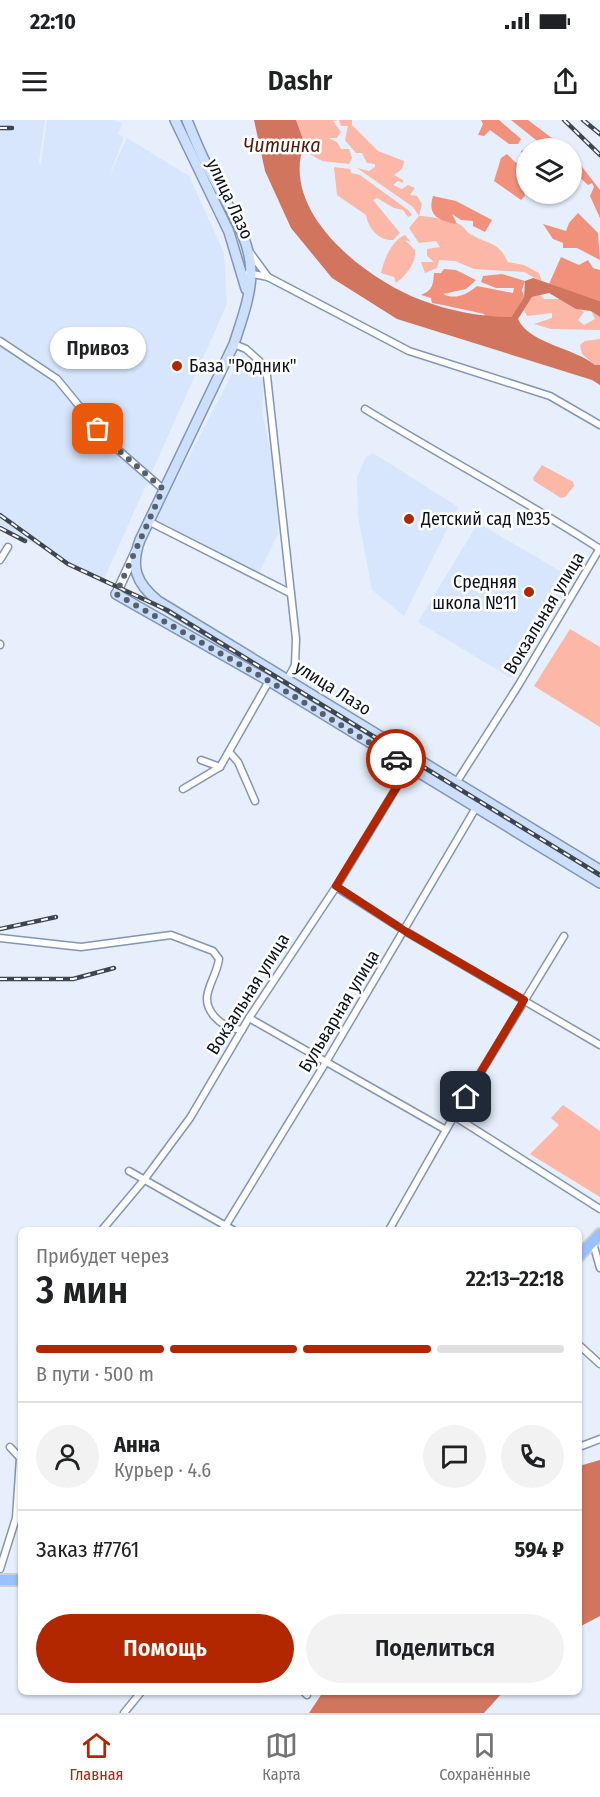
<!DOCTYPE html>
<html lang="ru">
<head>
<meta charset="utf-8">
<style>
  body { margin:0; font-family:"Fira Sans Condensed",sans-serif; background:#f2f2f2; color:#202124; height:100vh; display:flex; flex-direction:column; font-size:22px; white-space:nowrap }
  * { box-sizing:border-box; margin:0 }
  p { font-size:20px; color:#757577 }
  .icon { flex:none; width:33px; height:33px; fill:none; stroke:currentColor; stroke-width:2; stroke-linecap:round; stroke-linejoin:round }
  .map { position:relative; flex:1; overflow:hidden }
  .panel { position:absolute; left:18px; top:1107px; width:564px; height:468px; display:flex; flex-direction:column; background:#fff; border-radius:9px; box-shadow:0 2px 4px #0004 }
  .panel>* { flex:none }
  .tools { position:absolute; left:516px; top:18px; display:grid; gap:12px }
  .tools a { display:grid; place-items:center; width:66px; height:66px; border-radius:50%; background:#fff; box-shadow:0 2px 4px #0004; font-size:30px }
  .pin { position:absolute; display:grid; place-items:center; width:51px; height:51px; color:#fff; margin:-26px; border-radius:12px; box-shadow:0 3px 9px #0006 }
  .courier { position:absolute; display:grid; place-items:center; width:60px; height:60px; margin:-30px; border:4px solid #b22700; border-radius:50%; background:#fff; color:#222; box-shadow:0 2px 8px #0007 }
  .bubble { position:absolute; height:42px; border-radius:21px; background:#fff; box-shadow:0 2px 4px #0004; font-size:20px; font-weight:600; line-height:42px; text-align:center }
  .summary em { font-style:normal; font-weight:600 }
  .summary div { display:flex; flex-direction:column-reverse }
  .summary { display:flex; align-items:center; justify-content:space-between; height:102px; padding:0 18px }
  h1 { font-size:39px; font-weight:600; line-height:45px }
  .bar { display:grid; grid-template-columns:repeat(4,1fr); gap:9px 6px; align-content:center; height:72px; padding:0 18px }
  .bar i { height:8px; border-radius:4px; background:#e0e0e0 }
  .bar .on { background:#b22700 }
  .bar p { grid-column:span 4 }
  .line { display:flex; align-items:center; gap:15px; padding:0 18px; border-top:2px solid #e0e0e0 }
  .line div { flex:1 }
  .round { display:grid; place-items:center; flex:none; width:63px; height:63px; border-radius:32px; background:#f2f2f2 }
  .cta { display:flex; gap:12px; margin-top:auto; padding:12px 18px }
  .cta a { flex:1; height:69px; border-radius:36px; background:#b22700; color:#fff; font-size:24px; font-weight:600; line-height:69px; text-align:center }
  .cta a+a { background:#f2f2f2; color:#202124 }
  .status { display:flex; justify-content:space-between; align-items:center; height:42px; padding:0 30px; background:#fff; direction:ltr }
  .status svg { height:16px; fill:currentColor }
  header { display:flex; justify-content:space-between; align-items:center; height:78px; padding:0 18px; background:#fff; font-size:27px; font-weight:600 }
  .tab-bar { display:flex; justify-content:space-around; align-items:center; height:84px; border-top:2px solid #e0e0e0; background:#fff; font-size:16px; color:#757577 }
  .tab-bar a { display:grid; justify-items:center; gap:3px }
  .tab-bar .on { color:#b22700 }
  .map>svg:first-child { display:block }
</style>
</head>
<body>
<div class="status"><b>22:10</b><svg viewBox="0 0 49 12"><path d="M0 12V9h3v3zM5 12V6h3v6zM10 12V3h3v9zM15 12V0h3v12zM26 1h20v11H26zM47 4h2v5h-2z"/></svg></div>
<header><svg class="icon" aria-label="menu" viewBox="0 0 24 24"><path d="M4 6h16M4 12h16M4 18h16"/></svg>Dashr<svg class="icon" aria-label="share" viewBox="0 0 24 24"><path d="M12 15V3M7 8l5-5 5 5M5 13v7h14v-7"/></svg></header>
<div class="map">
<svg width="600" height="1593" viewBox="0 0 600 1593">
  <rect width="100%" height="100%" fill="#e6effb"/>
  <g fill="#d7e6fd">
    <path d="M0 0H45L39 42 41 44 47 0H114L122 3 118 14 124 17 108 59 127 18 189 56 224 133 227 184 104 459 0 407Z"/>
    <path d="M242 235 264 262 262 292 275 353 278 414 259 453 156 399Z"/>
    <path d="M373 333 458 387 404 496 372 470 358 396 357 357 366 337Z"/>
    <path d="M478 403 574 459 511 558 418 502Z"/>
  </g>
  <g fill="#fcb7a6">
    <path d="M296 0H352V5L378 31 404 41 402 49 394 55 403 60V63L398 61 393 65 402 69 408 65 415 68 410 75 417 76 422 84 419 96C428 96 454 101 461 105 465 108 467 113 472 115 489 125 498 121 508 142L524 145 539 153 542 162 524 152 474 149 455 141 439 140 437 148 425 153 421 142H434L427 136V129L440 127 436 121 419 123 409 108 419 96 413 87 357 48 369 51 375 47V44L367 43 362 33H356L345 20 348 6H341L339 0 333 1 341 12 337 18H328L337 22 341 29H349L352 38 349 44 322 41 308 33Z"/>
    <path d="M334 47 350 49 351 53 360 55 408 90 412 95 408 97 403 90 394 88 377 78 373 80 400 113 393 120C378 121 368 107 366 95L337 75Z"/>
    <path d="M405 115 411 122 405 120 415 130C416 143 407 154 396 163L394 157 381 153C384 140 391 121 405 115Z"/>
    <path d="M540 175 544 179H560L584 192 578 200 584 205 595 199 591 191 600 197V210L551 209 534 204 552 198V193L527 196 524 190 532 177Z"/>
    <path d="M600 219V245H595L582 234 580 225 585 221Z"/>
    <path d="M542 345 573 362 574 366 565 377 561 378 534 361 533 358Z"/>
    <path d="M570 509 600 527V607L534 566Z"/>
    <path d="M563 985 600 1011V1077L530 1034 559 1005 551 998Z"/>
  </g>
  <g fill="#f2917b">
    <path d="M481 0H499L521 19 518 24H509L490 10 484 16 478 15 483 4Z"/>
    <path d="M511 0H528L565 28H546Z"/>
    <path d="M526 29V68L522 67 525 76 521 80 494 61 501 38 507 34 516 43 521 38V31Z"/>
    <path d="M572 34 600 70V98L590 76 594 67 592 63 588 65 572 50Z"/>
    <path d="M433 76 456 81 492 100 485 112 473 106V101L461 100 452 94 457 104C438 101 427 95 433 76Z"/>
    <path d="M578 93 598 113 600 140 577 128H563V123L553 119 543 104 566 111 569 103Z"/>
    <path d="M561 137 579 145 588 140 593 148 600 150V181L549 164Z"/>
    <path d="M444 149 456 150 476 160 466 169 443 174C454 180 467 175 477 166L513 173 514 168H496L481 162 483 156 502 154 525 161 522 170 524 177 511 197H485L484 194C466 190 450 186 432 183L431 178 421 175C433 170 433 165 434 153H441Z"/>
  </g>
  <g fill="#d2755f">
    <path d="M254 0H296L308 33 301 35C288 99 368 160 421 180 449 191 481 197 511 197L524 177 525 161 533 158 600 181V197L591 191 576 189 549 173 532 177 518 199C529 224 575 228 595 245H600V265L592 260 397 199 332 158 291 108 265 51Z"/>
    <path d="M600 1340V1496L579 1507V1346Z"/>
    <path d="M323 1572H503L484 1593H309Z"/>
  </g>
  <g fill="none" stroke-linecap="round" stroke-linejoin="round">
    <g stroke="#8296b3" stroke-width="9">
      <g id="minor">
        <path d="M249 131 268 157"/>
        <path d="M248 153 268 157 409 231 550 276 600 305"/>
        <path d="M0 221 57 259 108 321 163 369"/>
        <path d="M234 224 246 229 266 247 296 519 295 545 287 560"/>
        <path d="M365 289C443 337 523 379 600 429"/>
        <path d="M148 401 290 473"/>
        <path d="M0 440 8 427"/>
        <path d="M0 524V525"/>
        <path d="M230 633 238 642 255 681"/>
        <path d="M201 640 220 647"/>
        <path d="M456 663 518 566 600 428"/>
        <path d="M183 669 220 647 269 561"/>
        <path d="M336 767 405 811 600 925"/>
        <path d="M0 818 81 827 171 815 213 831 219 839C216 861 197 876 214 896 222 905 229 908 242 910"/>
        <path d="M249 898 446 1010"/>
        <path d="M454 996 600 1089"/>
        <path d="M129 1051 233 1110"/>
        <path d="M102 1110 144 1060 190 998 249 898 336 767 409 647"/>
        <path d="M223 1110 326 942 477 686"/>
        <path d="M389 1110 454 996 564 816"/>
        <path d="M593 1123 600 1148"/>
        <path d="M579 1225 600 1244"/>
        <path d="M10 1327 21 1339"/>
        <path d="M579 1327 600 1319"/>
        <path d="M0 1449 16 1398 20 1338"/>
        <path d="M304 1572 307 1575"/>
        <path d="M124 1593 141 1572"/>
      </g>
    </g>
    <g stroke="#8296b3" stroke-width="11">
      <path id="tertiary" d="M116 474 136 431"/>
    </g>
    <g stroke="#8296b3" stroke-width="12">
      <g id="secondary">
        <path d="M175 0 229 112 246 169"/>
        <path d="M187 0C195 20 203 40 214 59 229 89 250 117 251 152 251 176 241 202 234 224L140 420C130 447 136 463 158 481L600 750"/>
        <path d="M116 474 269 561 600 763"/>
      </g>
    </g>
    <g stroke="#cecfd2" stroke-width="14">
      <g id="primary">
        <path d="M579 1136 600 1114"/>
        <path d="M0 1460H21"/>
      </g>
    </g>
    <use href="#minor" stroke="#fff" stroke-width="6"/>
    <use href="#tertiary" stroke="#fff" stroke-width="8"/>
    <use href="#secondary" stroke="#cce0fe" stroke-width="9"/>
    <use href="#primary" stroke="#98c1fd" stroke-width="10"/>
    <g stroke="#3d4550" stroke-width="4.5">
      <g id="rail">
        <path d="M564 0 600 35"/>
        <path d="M583 0 600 14"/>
        <path d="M0 8H12"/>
        <path d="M0 395 68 444 167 490 600 755"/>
        <path d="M0 408 25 421"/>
        <path d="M0 809 56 797"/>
        <path d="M0 859H73L114 848"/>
      </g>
    </g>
    <use href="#rail" stroke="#fff" stroke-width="2" stroke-dasharray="7" stroke-linecap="butt"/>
  </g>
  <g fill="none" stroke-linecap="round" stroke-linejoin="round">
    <path stroke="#575f6a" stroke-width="6" stroke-dasharray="0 10.8" d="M98 309 108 321 163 369 116 474 269 561 396 639"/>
    <path stroke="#b22700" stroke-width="8" d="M396 639 409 647 336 766 405 811 524 880 466 977"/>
  </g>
  <g fill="#b22700" stroke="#fff" stroke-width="2">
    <circle cx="177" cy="246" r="6"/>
    <circle cx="409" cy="399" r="6"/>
    <circle cx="529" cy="472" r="6"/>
  </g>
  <g text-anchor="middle" stroke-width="5" stroke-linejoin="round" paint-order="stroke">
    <g font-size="18" fill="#0a111c" stroke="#fff">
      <text transform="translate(230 79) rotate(65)" y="6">улица Лазо</text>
      <text transform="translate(544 493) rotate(-59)" y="6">Вокзальная улица</text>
      <text transform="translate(333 568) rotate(32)" y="6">улица Лазо</text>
      <text transform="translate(248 874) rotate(-58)" y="6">Вокзальная улица</text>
      <text transform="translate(339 891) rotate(-59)" y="6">Бульварная улица</text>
    </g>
    <g font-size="18" fill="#0a111c" stroke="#fff" text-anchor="start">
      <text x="189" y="252">База "Родник"</text>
      <text x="421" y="405">Детский сад №35</text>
      <text x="517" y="468" text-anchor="end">Средняя<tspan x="517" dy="21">школа №11</tspan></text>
    </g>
    <g font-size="20" font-style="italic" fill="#54190b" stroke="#fff">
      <text x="282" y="32">Читинка</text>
    </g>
  </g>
</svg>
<div class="tools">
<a><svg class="icon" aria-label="layers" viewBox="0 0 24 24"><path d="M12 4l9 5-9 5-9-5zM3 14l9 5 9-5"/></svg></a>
</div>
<div class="pin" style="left:98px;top:309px;background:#ea580c"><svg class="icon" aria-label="bag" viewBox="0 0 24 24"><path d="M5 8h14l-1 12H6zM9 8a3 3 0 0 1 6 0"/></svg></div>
<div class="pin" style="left:466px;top:977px;background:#1f2937"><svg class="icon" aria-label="home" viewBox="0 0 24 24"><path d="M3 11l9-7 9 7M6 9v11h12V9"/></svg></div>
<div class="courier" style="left:396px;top:639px"><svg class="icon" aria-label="car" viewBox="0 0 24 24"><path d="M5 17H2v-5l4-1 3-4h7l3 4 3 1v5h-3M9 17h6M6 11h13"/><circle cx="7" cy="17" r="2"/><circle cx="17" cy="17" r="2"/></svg></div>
<div class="bubble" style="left:50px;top:207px;width:96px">Привоз</div>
<section class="panel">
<div class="summary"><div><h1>3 мин</h1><p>Прибудет через</p></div><em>22:13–22:18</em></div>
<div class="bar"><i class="on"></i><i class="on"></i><i class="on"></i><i></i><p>В пути · 500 m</p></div>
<div class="line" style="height:108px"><a class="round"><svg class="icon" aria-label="person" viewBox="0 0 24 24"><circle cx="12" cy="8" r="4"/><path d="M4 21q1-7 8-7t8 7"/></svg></a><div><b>Анна</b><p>Курьер · 4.6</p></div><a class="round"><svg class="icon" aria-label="chat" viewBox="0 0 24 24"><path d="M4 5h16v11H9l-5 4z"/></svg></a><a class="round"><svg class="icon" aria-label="phone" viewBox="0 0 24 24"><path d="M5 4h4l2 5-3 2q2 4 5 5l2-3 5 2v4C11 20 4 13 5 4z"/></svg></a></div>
<div class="line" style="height:78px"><div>Заказ #7761</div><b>594 ₽</b></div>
<div class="cta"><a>Помощь</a><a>Поделиться</a></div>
</section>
</div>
<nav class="tab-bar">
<a class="on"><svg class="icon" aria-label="home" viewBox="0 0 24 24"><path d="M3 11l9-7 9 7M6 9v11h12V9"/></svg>Главная</a>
<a><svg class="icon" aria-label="map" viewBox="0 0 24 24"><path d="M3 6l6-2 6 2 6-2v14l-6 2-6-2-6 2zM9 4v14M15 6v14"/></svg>Карта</a>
<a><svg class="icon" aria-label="saved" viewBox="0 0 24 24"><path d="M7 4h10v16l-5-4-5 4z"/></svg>Сохранённые</a>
</nav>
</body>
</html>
